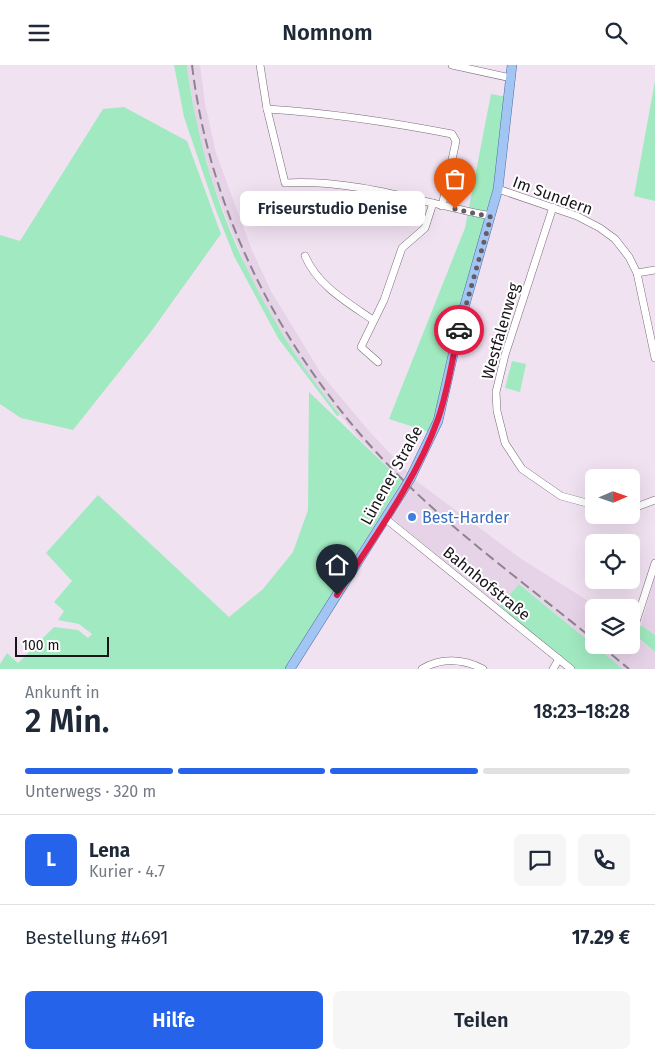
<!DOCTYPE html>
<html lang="de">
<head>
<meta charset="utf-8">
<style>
  body { margin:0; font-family:"Fira Sans",sans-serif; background:#f6f6f7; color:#1f2937; height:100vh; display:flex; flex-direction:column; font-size:19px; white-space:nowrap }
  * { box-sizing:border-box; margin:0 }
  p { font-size:16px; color:#747a83 }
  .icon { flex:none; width:28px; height:28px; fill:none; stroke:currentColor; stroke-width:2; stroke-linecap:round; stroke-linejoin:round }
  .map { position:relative; height:604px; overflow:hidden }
  .panel { display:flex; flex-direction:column; background:#fff; flex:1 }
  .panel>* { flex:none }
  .needle { width:32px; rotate:88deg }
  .buttons { position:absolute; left:585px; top:404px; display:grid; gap:10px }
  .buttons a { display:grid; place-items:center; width:55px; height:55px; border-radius:8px; background:#fff; box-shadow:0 5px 20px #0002; font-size:25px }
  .scale { position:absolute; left:15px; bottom:12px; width:94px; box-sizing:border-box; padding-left:5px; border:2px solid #191419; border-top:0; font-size:14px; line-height:18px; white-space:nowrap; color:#191419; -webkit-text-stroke:4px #fff; paint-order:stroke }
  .pin { position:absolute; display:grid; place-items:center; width:42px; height:42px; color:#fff; margin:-51px -21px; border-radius:50% 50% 50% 0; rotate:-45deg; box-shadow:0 0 5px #0007 }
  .pin .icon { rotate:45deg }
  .courier { position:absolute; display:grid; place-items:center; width:50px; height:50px; margin:-25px; border:4px solid #e11d48; border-radius:50%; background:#fff; color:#222; box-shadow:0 1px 6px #0007 }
  .bubble { position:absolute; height:35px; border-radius:8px; background:#fff; box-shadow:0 5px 20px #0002; font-size:16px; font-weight:600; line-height:35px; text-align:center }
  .headline em { font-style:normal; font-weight:600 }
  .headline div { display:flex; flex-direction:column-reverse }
  .headline { display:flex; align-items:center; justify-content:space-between; height:85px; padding:0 25px }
  h1 { font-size:32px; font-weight:600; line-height:38px }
  .bar { display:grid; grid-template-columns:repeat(4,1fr); gap:8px 5px; align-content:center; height:60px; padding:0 25px }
  .bar i { height:6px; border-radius:4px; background:#e0e1e3 }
  .bar .current { background:#2563eb }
  .bar p { grid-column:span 4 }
  .line { display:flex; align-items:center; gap:12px; padding:0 25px; border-top:1px solid #e0e1e3 }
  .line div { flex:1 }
  .round { display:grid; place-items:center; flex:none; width:52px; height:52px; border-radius:8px; background:#f6f6f7 }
  .action { display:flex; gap:10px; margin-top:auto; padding:10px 25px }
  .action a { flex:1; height:58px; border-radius:8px; background:#2563eb; color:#fff; font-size:20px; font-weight:600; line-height:58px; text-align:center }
  .action a+a { background:#f6f6f7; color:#1f2937 }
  header { display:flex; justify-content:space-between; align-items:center; height:65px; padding:0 25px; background:#fff; font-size:22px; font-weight:600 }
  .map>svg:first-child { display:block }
</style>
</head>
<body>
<header><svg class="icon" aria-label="menu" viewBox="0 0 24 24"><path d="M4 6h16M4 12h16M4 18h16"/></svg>Nomnom<svg class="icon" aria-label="search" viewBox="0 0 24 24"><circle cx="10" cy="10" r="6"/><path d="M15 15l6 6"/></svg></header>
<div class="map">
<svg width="655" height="604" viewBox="0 0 655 604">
  <rect width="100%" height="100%" fill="#f1e2f2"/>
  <g fill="#e7d3e8">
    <path d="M187 0H200L205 38 216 88 251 183 271 226 322 310 369 366 415 415 520 493 598 542H594V580H631V568L655 587V604H623L520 519 499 542 385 447 402 416 358 372 313 316 269 248 249 209 214 122 197 62Z"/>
    <path d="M655 510V570L641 560Z"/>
  </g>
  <g fill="#a1e9c0">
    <path d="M174 0H187C203 130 258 249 340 350L337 351 278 273 234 191 215 143 184 52Z"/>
    <path d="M655 16V136L634 131Z"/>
    <path d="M491 29 512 33 501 117 435 369 389 354 465 163Z"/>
    <path d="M124 42 187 76 221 169 150 268 73 365 21 353 0 339V170L20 176 103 44Z"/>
    <path d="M512 296 526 299 520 327 505 323Z"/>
    <path d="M309 327 402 416 285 604H0V599L7 588 18 598 54 562 78 565 88 573 92 569 79 559 58 555 64 546 54 537 72 516 46 488 98 430 229 552 263 524 293 487 308 445Z"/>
    <path d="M519 519 623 604H573L499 542Z"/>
    <path d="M641 560 655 570V587L636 571Z"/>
  </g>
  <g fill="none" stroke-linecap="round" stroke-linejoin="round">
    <g stroke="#786b79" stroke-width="8">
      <g id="minor">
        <path d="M260 0 267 44 285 118C356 114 423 138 491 151"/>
        <path d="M452 0 511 13"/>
        <path d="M267 44C330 48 390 57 452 69L456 76 442 141"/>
        <path d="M498 124 577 151 600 163 615 174 629 192 637 208 655 293"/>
        <path d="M553 142 505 290 496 327 497 346 505 378 522 404 561 431 594 440"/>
        <path d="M305 191C318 221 347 237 373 255"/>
        <path d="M637 208 655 205"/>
        <path d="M378 297 361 282 384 235 402 183 425 163 433 138"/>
        <path d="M631 444 655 435"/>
        <path d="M386 454 571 604"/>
        <path d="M634 563 655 498"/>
        <path d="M422 604C441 592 464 594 483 604"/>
        <path d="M553 604 559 594"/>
      </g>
    </g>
    <g stroke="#4a6ea3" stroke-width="10">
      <path id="major" d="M290 604 410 414 438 356 462 250 498 124 512 0"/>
    </g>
    <use href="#minor" stroke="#fff" stroke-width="7"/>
    <use href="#major" stroke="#a2c5f4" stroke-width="9"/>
    <g stroke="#8e848f" stroke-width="2" stroke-dasharray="10 5" stroke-linecap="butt">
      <path d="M192 0C211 159 292 306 405 417 463 474 531 523 594 575"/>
      <path d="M600 580 629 604"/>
    </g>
  </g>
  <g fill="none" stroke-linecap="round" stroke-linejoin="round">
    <path stroke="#655c65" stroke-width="5" stroke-dasharray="0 9" d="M455 144 491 152 459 265"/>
    <path stroke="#e11d48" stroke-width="6" d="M337 530C372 475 416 416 438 354 448 326 452 294 459 265"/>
  </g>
  <circle fill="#3f7fe0" stroke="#fff" stroke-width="2" cx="412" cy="452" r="5"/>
  <g text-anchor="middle" stroke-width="4" stroke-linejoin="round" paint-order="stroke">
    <g font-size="16" fill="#191419" stroke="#fff">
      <text transform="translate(553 130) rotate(20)" y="6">Im Sundern</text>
      <text transform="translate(500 266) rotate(-74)" y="6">Westfalenweg</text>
      <text transform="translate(391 410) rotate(-61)" y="6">Lünener Straße</text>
      <text transform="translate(487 518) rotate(39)" y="6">Bahnhofstraße</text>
    </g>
    <g font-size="16" fill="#366cbe" stroke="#fff" text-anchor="start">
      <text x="422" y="458">Best-Harder</text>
    </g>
  </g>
</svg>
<div class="buttons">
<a><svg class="needle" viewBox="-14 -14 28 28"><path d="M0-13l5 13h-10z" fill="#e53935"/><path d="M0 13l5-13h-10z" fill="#747a83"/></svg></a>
<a><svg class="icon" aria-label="locate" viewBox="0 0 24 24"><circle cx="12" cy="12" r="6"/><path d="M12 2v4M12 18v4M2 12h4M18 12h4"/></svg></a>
<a><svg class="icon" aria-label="layers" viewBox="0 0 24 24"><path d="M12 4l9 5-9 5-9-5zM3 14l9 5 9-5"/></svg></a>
</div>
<div class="scale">100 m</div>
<div class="pin" style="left:455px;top:144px;background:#ea580c"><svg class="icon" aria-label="bag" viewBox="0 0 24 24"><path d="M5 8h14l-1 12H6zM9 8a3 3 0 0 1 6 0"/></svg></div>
<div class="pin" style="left:337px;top:530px;background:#1f2937"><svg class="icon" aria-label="home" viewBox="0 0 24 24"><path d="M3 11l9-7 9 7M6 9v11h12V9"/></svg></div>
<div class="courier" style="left:459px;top:265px"><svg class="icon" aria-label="car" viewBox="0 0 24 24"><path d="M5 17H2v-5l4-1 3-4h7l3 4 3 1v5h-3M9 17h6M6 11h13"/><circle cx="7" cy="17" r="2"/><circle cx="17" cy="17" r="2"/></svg></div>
<div class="bubble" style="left:240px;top:126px;width:185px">Friseurstudio Denise</div>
</div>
<section class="panel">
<div class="headline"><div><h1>2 Min.</h1><p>Ankunft in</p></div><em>18:23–18:28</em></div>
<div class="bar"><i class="current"></i><i class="current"></i><i class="current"></i><i></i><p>Unterwegs · 320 m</p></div>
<div class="line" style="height:90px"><b class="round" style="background:#2563eb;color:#fff">L</b><div><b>Lena</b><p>Kurier · 4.7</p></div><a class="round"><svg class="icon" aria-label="chat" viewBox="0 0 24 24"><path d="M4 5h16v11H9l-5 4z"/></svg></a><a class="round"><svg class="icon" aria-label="phone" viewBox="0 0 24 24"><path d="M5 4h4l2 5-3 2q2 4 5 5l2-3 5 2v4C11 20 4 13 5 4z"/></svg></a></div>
<div class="line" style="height:65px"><div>Bestellung #4691</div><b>17.29 €</b></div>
<div class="action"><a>Hilfe</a><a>Teilen</a></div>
</section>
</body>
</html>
